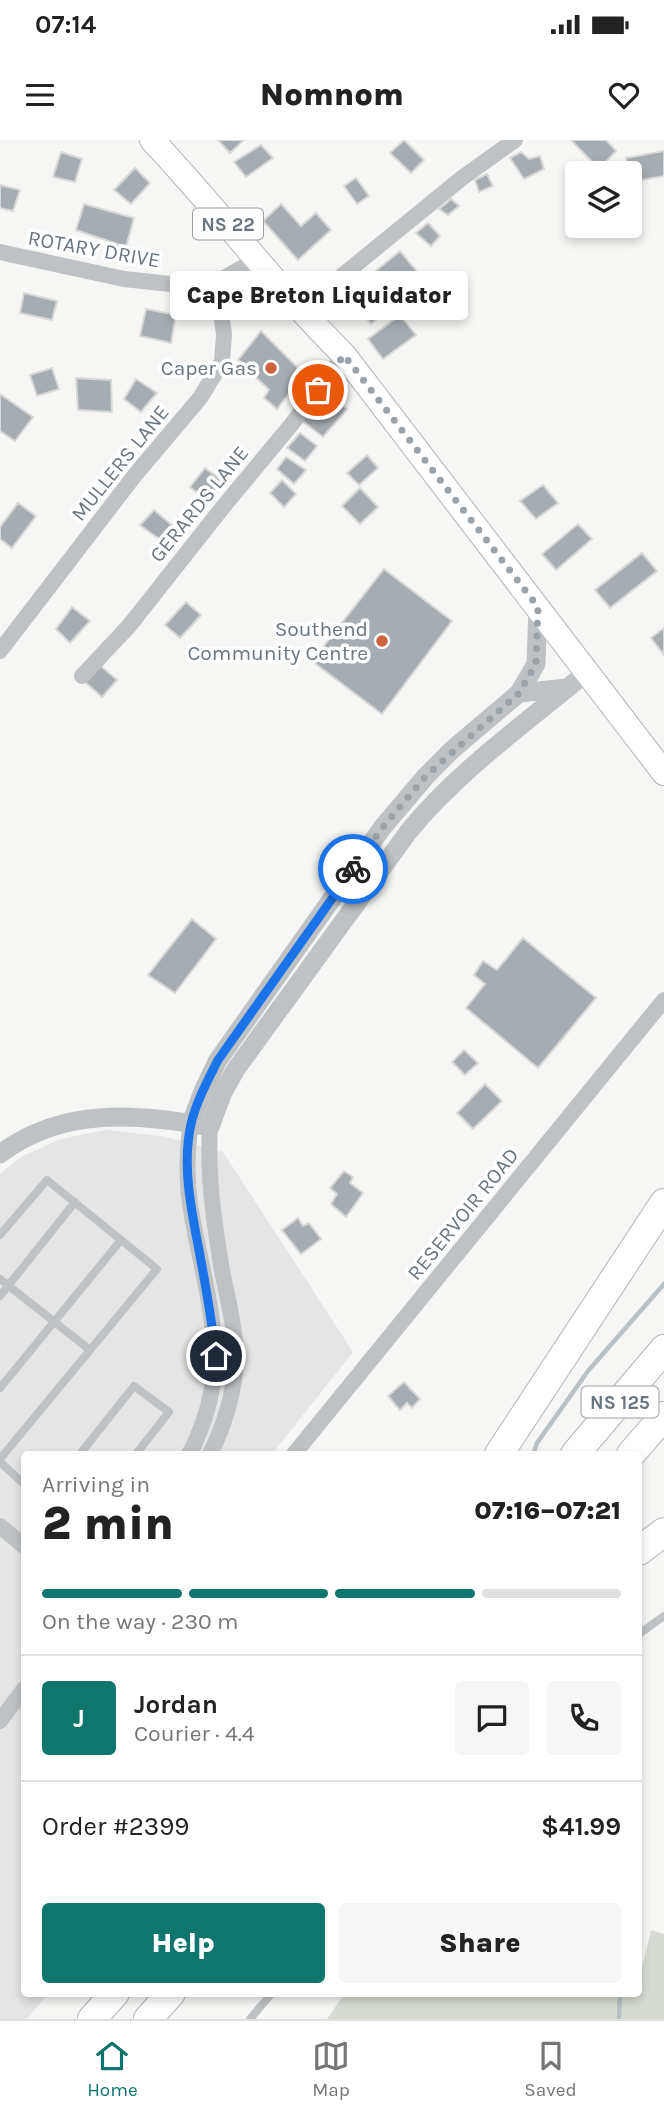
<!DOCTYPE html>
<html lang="en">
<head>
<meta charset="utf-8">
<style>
  body { margin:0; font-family:Karla,sans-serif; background:#f6f6f6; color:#222; height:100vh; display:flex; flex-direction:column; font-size:26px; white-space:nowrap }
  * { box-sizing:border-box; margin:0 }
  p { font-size:23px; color:#767676 }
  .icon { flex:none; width:38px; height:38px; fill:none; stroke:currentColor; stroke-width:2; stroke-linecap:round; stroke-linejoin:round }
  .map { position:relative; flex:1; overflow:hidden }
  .side { position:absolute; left:21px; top:1311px; width:621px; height:546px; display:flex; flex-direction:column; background:#fff; border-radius:7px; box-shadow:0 4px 10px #0003 }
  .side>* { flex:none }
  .controls { position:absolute; left:565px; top:21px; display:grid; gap:14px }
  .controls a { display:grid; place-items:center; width:77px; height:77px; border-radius:7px; background:#fff; box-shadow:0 4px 10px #0003; font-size:35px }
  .pin { position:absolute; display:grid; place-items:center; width:60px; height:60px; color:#fff; margin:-30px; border:4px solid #fff; border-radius:50%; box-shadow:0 2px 7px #0007 }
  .courier { position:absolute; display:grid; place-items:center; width:70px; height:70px; margin:-35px; border:5px solid #1a73e8; border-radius:50%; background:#fff; color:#222; box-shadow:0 2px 9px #0007 }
  .bubble { position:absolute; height:49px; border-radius:7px; background:#fff; box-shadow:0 4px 10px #0003; font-size:23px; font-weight:800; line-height:49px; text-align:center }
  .head em { font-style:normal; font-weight:800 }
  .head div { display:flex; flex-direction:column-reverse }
  .head { display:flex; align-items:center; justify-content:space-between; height:119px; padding:0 21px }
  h1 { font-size:46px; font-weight:800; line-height:52px }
  .bar { display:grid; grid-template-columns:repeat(4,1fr); gap:10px 7px; align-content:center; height:84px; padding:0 21px }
  .bar i { height:9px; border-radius:5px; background:#e0e0e0 }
  .bar .active { background:#0f766e }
  .bar p { grid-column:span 4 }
  .line { display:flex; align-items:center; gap:18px; padding:0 21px; border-top:2px solid #e0e0e0 }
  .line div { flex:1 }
  .round { display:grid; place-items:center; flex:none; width:74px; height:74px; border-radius:7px; background:#f6f6f6 }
  .button { display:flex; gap:14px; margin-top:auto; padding:14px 21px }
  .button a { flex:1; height:80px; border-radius:7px; background:#0f766e; color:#fff; font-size:28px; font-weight:800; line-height:80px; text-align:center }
  .button a+a { background:#f6f6f6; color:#222 }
  .status { display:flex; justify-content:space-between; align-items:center; height:49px; padding:0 35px; background:#fff; direction:ltr }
  .status svg { height:19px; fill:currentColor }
  header { display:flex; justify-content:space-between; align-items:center; height:91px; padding:0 21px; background:#fff; font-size:32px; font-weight:800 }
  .tabs { display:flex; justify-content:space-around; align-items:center; height:98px; border-top:2px solid #e0e0e0; background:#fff; font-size:19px; color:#767676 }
  .tabs a { display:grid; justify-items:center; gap:4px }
  .tabs .active { color:#0f766e }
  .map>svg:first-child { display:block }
</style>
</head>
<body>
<div class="status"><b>07:14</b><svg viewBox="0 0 49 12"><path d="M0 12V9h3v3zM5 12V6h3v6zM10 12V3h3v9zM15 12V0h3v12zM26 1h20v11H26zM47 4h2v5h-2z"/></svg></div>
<header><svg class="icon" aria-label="menu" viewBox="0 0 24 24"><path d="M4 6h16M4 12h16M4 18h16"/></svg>Nomnom<svg class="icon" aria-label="heart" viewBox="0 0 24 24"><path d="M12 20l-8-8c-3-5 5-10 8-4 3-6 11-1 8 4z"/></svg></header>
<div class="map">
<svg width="664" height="1879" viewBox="0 0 664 1879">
  <rect width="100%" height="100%" fill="#f6f6f4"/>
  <path fill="#e4e5e4" d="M106 990 162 996 223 1012 353 1212 272 1314H24V1853H49L27 1879H0V1034L21 1017 61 999Z"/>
  <path fill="#d6dbd3" d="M651 1790 664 1794V1879H327L345 1853H639V1840Z"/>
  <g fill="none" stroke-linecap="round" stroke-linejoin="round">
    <g stroke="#b8c1c5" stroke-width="4.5">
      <path d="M533 1314 537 1303 588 1231 664 1144"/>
      <path d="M619 1879 620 1853"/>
    </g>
  </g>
  <g fill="#a6adb2" stroke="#d8d8d6" stroke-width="2">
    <path d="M218 0H244L230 13Z"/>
    <path d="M404 0 424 20 411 33 390 13Z"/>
    <path d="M571 0H606L616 11 599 29Z"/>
    <path d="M261 5 273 18 246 37 234 22Z"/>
    <path d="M664 11V36L631 42 626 18Z"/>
    <path d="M61 12 82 19 75 42 53 37Z"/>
    <path d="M521 12 529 19 540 16 544 29 524 39 510 18Z"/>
    <path d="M135 28 150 43 131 64 114 50Z"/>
    <path d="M487 34 493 46 479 52 475 40Z"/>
    <path d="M356 38 369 56 357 64 344 46Z"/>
    <path d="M0 45 20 50 13 71 0 68Z"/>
    <path d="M451 59 459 66 448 75 439 69Z"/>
    <path d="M84 64 134 78 126 107 76 90Z"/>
    <path d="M281 64 301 86 316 73 331 90 298 120 263 81Z"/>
    <path d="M428 83 440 96 431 106 416 93Z"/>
    <path d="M400 111 424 140 371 184 347 155Z"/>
    <path d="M24 153 57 161 52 180 20 173Z"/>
    <path d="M146 169 176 175 171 203 140 196Z"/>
    <path d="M400 175 416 195 383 219 368 199Z"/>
    <path d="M261 191 304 234 277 269 264 258 269 250 238 220Z"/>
    <path d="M52 228 59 249 37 256 30 235Z"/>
    <path d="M76 238 111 240 112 272 78 270Z"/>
    <path d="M136 239 157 253 141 272 124 259Z"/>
    <path d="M324 250 347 269 323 297 301 280Z"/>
    <path d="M0 254 33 277 15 301 0 291Z"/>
    <path d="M300 293 317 306 305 321 287 308Z"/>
    <path d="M367 315 378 328 359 345 347 333Z"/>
    <path d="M286 317 306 330 294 344 277 329Z"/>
    <path d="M205 328 221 340 206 359 190 347Z"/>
    <path d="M282 340 296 354 284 367 270 353Z"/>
    <path d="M543 345 558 363 536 379 520 361Z"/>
    <path d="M360 348 378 367 360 384 342 366Z"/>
    <path d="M18 363 36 376 12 408 0 399V387Z"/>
    <path d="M154 370 174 387 162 401 140 385Z"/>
    <path d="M578 384 592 399 556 430 542 414Z"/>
    <path d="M642 413 657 431 610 468 595 450Z"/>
    <path d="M384 429 452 481 382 574 312 521Z"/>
    <path d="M186 462 201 475 180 498 165 485Z"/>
    <path d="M72 467 90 481 70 503 56 489Z"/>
    <path d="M664 488V515L651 498Z"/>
    <path d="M101 526 117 540 102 557 85 542Z"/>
    <path d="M192 779 216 799 175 853 148 835Z"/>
    <path d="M523 798 596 858 538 928 466 868 485 844 474 835 483 821 497 830Z"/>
    <path d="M464 910 478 923 465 935 452 922Z"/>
    <path d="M485 944 502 961 473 989 457 973Z"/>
    <path d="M344 1031 353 1037 350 1043 363 1053 346 1077 331 1064 337 1054 330 1048Z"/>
    <path d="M298 1078 303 1086 309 1083 321 1099 301 1114 282 1090Z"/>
    <path d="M404 1242 420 1259 412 1268 407 1263 400 1270 388 1256Z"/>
  </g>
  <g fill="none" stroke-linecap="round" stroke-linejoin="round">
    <g stroke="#b2b6b9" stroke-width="26">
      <path id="primary" d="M152 0C218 70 276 147 344 215L664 633"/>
    </g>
    <g stroke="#b2b5b8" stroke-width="30">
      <g id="motorway">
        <path d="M499 1314 664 1063"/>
        <path d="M575 1314 664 1209"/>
        <path d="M631 1314 664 1276"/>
        <path d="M639 1411 664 1392"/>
        <path d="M92 1879 115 1853"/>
        <path d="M148 1879 171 1853"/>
      </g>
    </g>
    <g stroke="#bec2c5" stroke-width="8">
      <path d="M0 1095 47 1040 157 1129 0 1319"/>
      <path d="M0 1139 90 1210"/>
      <path d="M0 1156 75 1062"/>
      <path d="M0 1248 121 1100"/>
      <path d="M80 1314 134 1246 169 1272 136 1314"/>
      <path d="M0 1322 24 1344"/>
      <path d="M639 1494 664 1476"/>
      <path d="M250 1879 272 1853"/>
    </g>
    <g stroke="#bec2c5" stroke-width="16">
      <path d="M0 112 124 139 207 148 257 119"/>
      <path d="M300 170 462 38 515 0"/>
      <path d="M0 511 135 335 200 258 222 222 224 194 221 173 207 148"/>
      <path d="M82 536 129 486 223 367 291 285 344 215"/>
      <path d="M210 987C207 1036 214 1082 222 1131 229 1164 238 1198 235 1232 232 1260 222 1290 210 1314"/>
      <path d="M189 1314C195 1305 198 1295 202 1285 231 1211 201 1138 190 1064 186 1037 187 1010 191 983"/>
      <path d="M294 1314 664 860"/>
      <path d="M0 1386 24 1406"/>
      <path d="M0 1581 24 1549"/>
    </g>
    <g stroke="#bec2c5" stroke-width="19">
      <path d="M519 553 536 524 538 467"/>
      <path d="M191 983 204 949 218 920 382 688 426 636 453 609 519 553 567 548"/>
      <path d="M0 1014C62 967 138 973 210 987L223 952 236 929 409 691C460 629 526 583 587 532"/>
    </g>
    <use href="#primary" stroke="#fff" stroke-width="24"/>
    <use href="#motorway" stroke="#fff" stroke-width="28"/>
  </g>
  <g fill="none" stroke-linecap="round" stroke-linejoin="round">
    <path stroke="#9aa3a9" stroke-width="7" stroke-dasharray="0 12.6" d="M318 250 344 215 538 467 536 524 519 553 426 636 382 688 353 729"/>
    <path stroke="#1a73e8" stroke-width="9" d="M216 1216C212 1184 207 1153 201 1121 193 1077 181 1029 191 984 196 962 208 940 218 920L353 729"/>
  </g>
  <g fill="#ce623c" stroke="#fff" stroke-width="2.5">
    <circle cx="271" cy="228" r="7"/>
    <circle cx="382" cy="501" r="7"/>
  </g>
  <g text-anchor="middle" stroke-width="7" stroke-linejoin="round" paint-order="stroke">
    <g fill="#fff" stroke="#969fa7" stroke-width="2">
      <rect x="193" y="68.5" width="70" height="31" rx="5"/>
      <rect x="581.5" y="1246.5" width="77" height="31" rx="5"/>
    </g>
    <g font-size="19" font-weight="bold" fill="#697681">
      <text x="228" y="91">NS 22</text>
      <text x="620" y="1269">NS 125</text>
    </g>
    <g font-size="21" fill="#697681" stroke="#fff">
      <text transform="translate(94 109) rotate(10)" y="7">ROTARY DRIVE</text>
      <text transform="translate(120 323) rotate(-51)" y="7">MULLERS LANE</text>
      <text transform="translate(199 364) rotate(-51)" y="7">GERARDS LANE</text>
      <text transform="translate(463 1074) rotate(-51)" y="7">RESERVOIR ROAD</text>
    </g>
    <g font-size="21" fill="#697681" stroke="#fff" text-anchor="end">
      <text x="257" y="235">Caper Gas</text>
      <text x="368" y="496">Southend<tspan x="368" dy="24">Community Centre</tspan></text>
    </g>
  </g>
</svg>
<div class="controls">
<a><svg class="icon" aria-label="layers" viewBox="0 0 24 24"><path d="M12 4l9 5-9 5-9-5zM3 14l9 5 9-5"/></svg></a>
</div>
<div class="pin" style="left:318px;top:250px;background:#ea580c"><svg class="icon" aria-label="bag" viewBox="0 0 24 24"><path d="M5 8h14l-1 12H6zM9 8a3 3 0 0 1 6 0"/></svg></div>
<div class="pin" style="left:216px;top:1216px;background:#1f2937"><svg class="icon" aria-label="home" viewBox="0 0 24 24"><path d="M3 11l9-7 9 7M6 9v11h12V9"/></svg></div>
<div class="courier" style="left:353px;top:729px"><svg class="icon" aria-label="bike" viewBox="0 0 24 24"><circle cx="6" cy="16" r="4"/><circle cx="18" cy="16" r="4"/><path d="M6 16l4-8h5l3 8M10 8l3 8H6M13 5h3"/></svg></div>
<div class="bubble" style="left:170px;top:131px;width:298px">Cape Breton Liquidator</div>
<section class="side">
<div class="head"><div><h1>2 min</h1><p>Arriving in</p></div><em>07:16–07:21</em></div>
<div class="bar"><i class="active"></i><i class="active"></i><i class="active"></i><i></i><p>On the way · 230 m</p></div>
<div class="line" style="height:126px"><b class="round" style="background:#0f766e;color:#fff">J</b><div><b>Jordan</b><p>Courier · 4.4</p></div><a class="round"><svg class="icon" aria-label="chat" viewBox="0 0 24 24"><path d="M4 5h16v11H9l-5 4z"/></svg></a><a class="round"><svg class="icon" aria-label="phone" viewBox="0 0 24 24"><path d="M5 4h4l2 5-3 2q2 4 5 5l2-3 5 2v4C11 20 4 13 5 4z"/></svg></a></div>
<div class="line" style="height:91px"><div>Order #2399</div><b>$41.99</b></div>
<div class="button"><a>Help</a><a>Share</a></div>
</section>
</div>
<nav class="tabs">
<a class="active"><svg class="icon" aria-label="home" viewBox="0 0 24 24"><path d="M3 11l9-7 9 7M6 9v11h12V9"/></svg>Home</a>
<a><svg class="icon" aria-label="map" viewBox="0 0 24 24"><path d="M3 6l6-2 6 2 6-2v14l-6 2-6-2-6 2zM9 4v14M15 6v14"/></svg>Map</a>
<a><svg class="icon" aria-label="saved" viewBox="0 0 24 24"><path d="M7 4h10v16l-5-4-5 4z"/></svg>Saved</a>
</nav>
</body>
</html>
